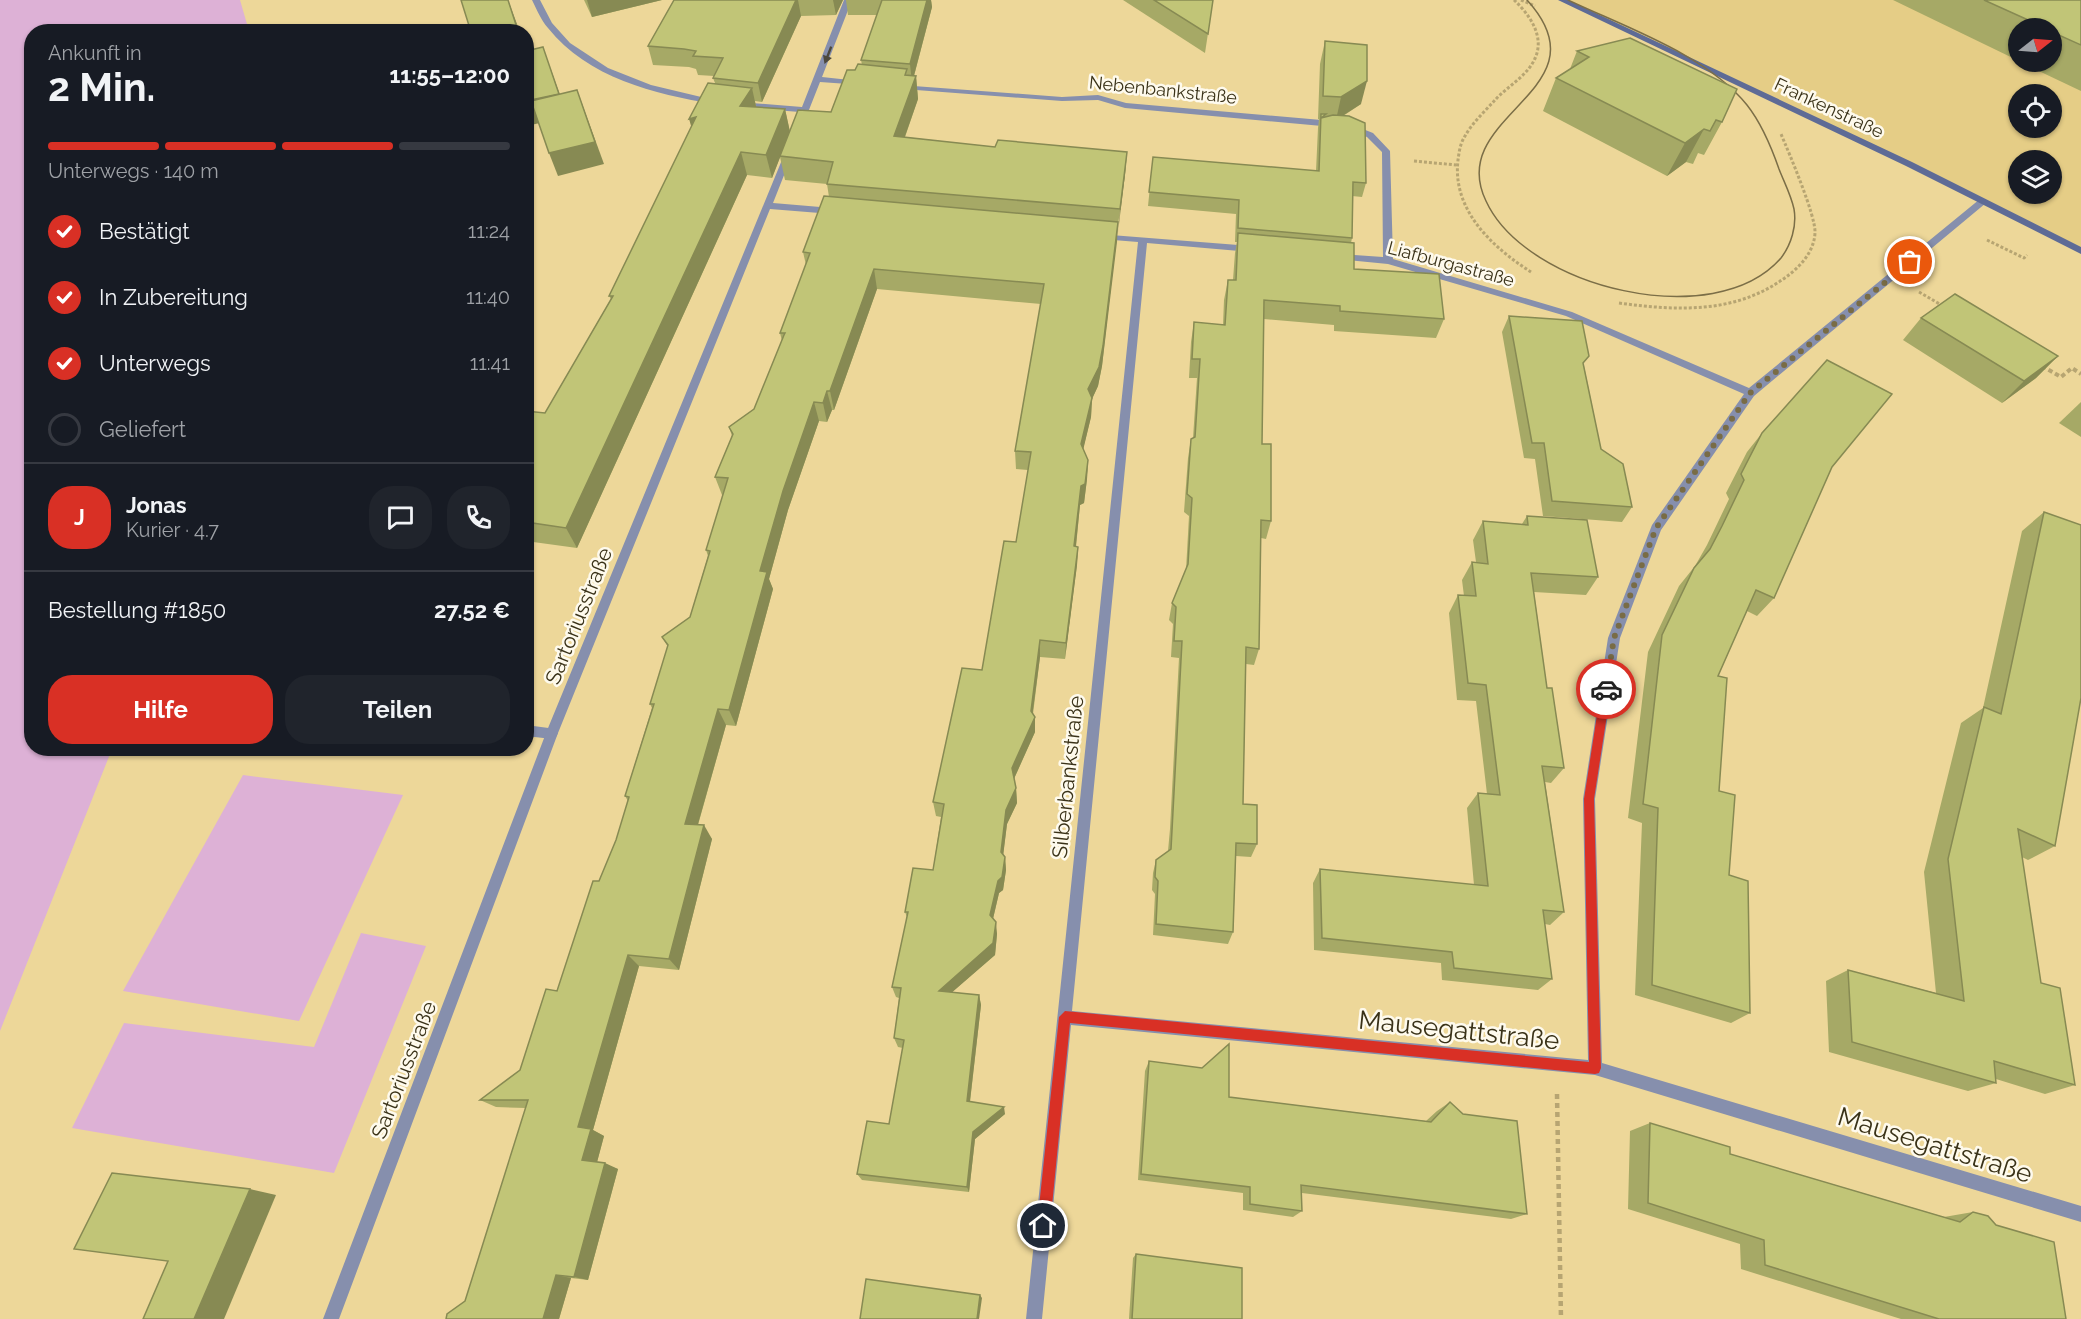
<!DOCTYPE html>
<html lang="de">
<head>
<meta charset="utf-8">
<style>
  body { margin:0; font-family:Raleway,sans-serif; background:#20242c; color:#f1f3f6; height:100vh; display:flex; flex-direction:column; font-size:22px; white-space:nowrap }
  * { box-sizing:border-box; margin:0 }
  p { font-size:20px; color:#9ea1a6 }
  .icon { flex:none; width:33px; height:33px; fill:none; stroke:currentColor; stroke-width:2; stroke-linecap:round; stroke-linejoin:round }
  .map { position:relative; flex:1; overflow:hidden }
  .panel { position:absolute; left:24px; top:24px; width:510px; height:732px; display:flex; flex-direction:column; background:#171b24; border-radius:24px; box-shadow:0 2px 4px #0004 }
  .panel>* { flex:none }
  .needle { width:39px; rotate:73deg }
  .buttons { position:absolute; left:2008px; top:18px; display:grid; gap:12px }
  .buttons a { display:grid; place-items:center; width:54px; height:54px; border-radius:50%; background:#171b24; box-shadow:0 2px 4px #0004; font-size:30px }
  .pin { position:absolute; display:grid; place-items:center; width:51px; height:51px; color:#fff; margin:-26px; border:3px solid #fff; border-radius:50%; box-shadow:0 2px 6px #0007 }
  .courier { position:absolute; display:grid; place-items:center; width:60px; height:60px; margin:-30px; border:4px solid #d93025; border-radius:50%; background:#fff; color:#222; box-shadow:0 2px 8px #0007 }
  .headline em { font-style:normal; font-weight:700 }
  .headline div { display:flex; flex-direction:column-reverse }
  .headline { display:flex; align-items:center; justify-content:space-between; height:102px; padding:0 24px }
  h1 { font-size:39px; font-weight:700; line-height:45px }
  .bar { display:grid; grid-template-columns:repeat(4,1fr); gap:9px 6px; align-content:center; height:72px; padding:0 24px }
  .bar i { height:8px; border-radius:4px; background:#363941 }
  .bar .selected { background:#d93025 }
  .bar p { grid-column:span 4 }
  .line { display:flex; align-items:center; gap:15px; padding:0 24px; border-top:2px solid #363941 }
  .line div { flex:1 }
  .round { display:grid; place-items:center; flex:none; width:63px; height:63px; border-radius:24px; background:#20242c }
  ol { padding:0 24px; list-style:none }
  li { display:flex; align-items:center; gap:18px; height:66px }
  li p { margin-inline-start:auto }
  li .icon { padding:6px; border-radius:50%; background:#d93025; color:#fff; stroke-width:4 }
  li:last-child { color:#9ea1a6 }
  li i { width:33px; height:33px; border:3px solid #363941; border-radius:50% }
  .action { display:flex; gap:12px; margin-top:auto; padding:12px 24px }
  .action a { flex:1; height:69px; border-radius:24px; background:#d93025; color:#fff; font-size:24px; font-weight:700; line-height:69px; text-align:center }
  .action a+a { background:#20242c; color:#f1f3f6 }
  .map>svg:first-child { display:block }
</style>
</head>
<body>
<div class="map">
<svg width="2081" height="1319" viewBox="0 0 2081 1319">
  <rect width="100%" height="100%" fill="#edd799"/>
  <path fill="#e5cd86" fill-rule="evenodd" d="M1565 0H2081V249ZM2019 28H2052V62H2019ZM2019 94H2052V128H2019ZM2019 160H2052V194H2019Z"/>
  <g fill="#ddb1d6">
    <path d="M0 0H240L249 31 32 32V748L112 749 0 1031Z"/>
    <path d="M243 775 403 795 299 1021 123 991Z"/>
    <path d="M361 933 426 946 334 1173 72 1128 124 1023 314 1047Z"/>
  </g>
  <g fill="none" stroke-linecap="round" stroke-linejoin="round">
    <g stroke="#b7a572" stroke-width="3" stroke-dasharray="3 2" stroke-linecap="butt">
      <path d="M1514 0C1529 14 1544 35 1536 56 1529 75 1509 85 1496 99 1485 111 1471 124 1464 138 1460 144 1459 153 1458 160 1452 210 1492 247 1531 272"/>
      <path d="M1521 0 1535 6"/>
      <path d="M1414 161 1456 165"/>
      <path d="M1987 240 2024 258 2027 255"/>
      <path d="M1919 292 1943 306"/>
      <path d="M1619 303C1678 311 1736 314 1786 277 1800 267 1814 252 1815 233 1816 216 1789 153 1781 134"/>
    </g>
    <path stroke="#b7a572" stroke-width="4" stroke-dasharray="4.5 3" stroke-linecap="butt" d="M2042 366 2061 377 2072 368 2081 374"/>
    <path stroke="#b7a572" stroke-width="4.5" stroke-dasharray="5 4" stroke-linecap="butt" d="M1557 1094 1561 1319"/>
    <path fill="#868fad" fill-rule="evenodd" d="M526 725 556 729 558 733 556 737 552 739 526 736Z"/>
    <g fill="#868fad" fill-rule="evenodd">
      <path d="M532 0H540L552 23 570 43 608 68 651 85 718 101 714 104C654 94 588 78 548 28 541 20 537 10 532 0Z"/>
      <path d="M844 0H852L822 77 859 81 863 83 862 85 820 82 803 125 799 128 795 125 800 112 737 107 736 105 740 102 802 107Z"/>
      <path d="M900 85 1062 97 1098 95 1126 103 1333 121 1337 124 1333 127 1125 108 1098 100 1062 101 903 89 899 87Z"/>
      <path d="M1350 124 1373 133 1390 151 1393 259 1572 312 1749 388 1980 199H1986V203L1754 396 1661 530 1620 638 1595 799 1602 1063 2081 1206V1222L1595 1075 1071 1025 1042 1319H1026L1138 242 1101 239 1096 236 1098 234 1251 246 1256 249 1251 252 1147 243 1072 1011 1588 1060 1583 799 1608 638 1652 525 1744 394 1566 316 1388 264 1337 259V255L1340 254 1383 257 1382 152 1367 137 1347 129V125Z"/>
      <path d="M788 152 792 155 773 203 832 208 837 211 832 214 770 209 558 733 339 1319H323L546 733 784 155Z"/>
    </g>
    <path fill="#5e6b96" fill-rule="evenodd" d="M1558 0H1568L1912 162 2081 247V254L1906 166Z"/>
    <path stroke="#7b6e47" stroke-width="1.5" d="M1527 0C1610 91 1444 114 1486 201 1526 288 1715 334 1781 258 1791 245 1797 226 1794 209 1791 195 1784 182 1779 169 1771 146 1762 124 1747 105 1707 55 1625 27 1568 0"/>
  </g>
  <g fill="#a6a966">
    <path d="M584 0H662L592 17Z"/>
    <path d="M674 0H843L836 15 801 16 762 102 755 101 756 107 785 109 790 132 831 112 855 70 862 65 861 60 877 15H848L846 0H931L932 7 914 76H916L918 99 905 137 995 147 1127 152 1125 175 1117 232 1102 366 1098 386 1092 399 1091 417 1083 449 1088 460 1087 479 1084 503 1080 505 1076 547H1078L1077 565 1065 659 1040 657 1033 714 1035 717V732L1014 779 1016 788 1017 803 1007 824 1003 855 1005 857 1006 870 1003 890 999 893 993 919 997 934 995 955 952 992 979 995 981 1005 970 1102 1005 1114 975 1139 969 1192 862 1180 857 1174 889 1124 903 1048 898 1047 894 1038 899 998 896 997 892 987 907 917 905 912 933 870 941 817 936 816 933 802 982 670 1016 542 1028 470 1016 469 1015 451 1041 304 877 289 834 410H832L827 422 819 421 788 510 769 579 773 589 736 726 726 725 698 825 712 839 679 970 639 966 593 1130 604 1136 597 1162 618 1169 588 1280 571 1278 559 1319H446L465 1301 526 1108 496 1107 480 1100 520 1070 557 991 599 881 616 840 628 801 625 796 652 708 650 704 668 647 662 637 690 617 708 556 706 550 723 495H722L715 477 732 436 729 427 754 409 782 341 780 333 806 265 803 252 829 197 827 184 785 180 780 157 772 178 747 175 577 548 526 541V411L545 413 611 299 609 296 715 83 713 78 714 76 698 75 696 69 689 67 653 65 648 46Z"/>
    <path d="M1123 0H1213L1205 53Z"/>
    <path d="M1893 0H2081V91L2020 62H2052V28H2019V61Z"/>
    <path d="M1325 41 1361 104 1343 116 1366 183 1362 197 1352 196V238L1351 243 1354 269 1444 319 1436 338 1334 331V325L1264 319 1262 444 1271 521 1266 539 1261 538 1259 649 1254 665 1246 664 1243 804 1257 844 1251 857 1236 856 1233 932 1228 944 1153 935 1155 894 1152 890 1153 873 1156 860 1168 851 1170 829 1179 658 1171 657 1173 624 1169 620 1172 603 1186 570 1189 516 1184 512 1188 458 1191 439 1193 438 1197 378H1189L1191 342 1194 322 1223 325 1224 300 1228 280H1233L1235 253 1237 242H1235L1236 214 1148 206 1153 157 1316 171 1318 128 1319 119H1318L1320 64Z"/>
    <path d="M1577 51 1722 122 1704 155 1698 153 1693 164 1686 162 1667 176 1543 111 1556 78 1570 69Z"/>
    <path d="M1509 316 1584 366 1601 449 1632 507 1622 522 1543 516 1535 459 1524 458 1502 332Z"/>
    <path d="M1921 318 2058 356 2036 378 2002 403 1903 340Z"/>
    <path d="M2081 402V437L2059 423Z"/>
    <path d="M1762 433 1832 467 1774 598 1757 616 1747 611 1718 676 1719 791 1729 875 1750 1013 1731 1023 1635 995 1642 823 1628 818 1648 652 1679 586 1695 566 1707 545 1729 499 1726 493 1747 452Z"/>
    <path d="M2044 512 2055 846 2028 860 2022 857 2041 983 2075 1085 2045 1094 1996 1079V1083L1968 1091 1829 1052 1826 981 1848 970 1936 993 1924 872 1961 723 1983 708 2022 531Z"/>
    <path d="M1527 516 1598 577 1586 595 1534 592 1547 688 1564 768 1551 783 1545 782 1564 912 1550 925 1545 924 1552 979 1538 990 1442 980 1441 963 1314 950 1313 883 1320 869 1474 885 1467 808 1478 793 1487 794 1476 701 1457 700 1449 613 1458 595 1464 596 1462 580 1472 562H1476L1473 540 1483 521 1522 524Z"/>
    <path d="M1149 1061 1229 1097 1426 1121 1437 1111 1450 1102 1527 1214 1511 1219 1302 1193V1211L1293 1217 1243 1210V1193L1138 1180 1145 1071Z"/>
    <path d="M1650 1123 1730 1154 1944 1217 1973 1212 2066 1319H1901L1741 1269 1740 1244 1628 1209 1630 1131Z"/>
    <path d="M1136 1254 1242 1319H1129L1133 1258Z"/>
  </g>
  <g fill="#878a53">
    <path d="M508 0 520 32H515Z"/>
    <path d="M587 0H662L592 17Z"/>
    <path d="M796 0H798L801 16 762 102 758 83Z"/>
    <path d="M833 0H843L836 15Z"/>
    <path d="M927 0H931L932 7 912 83 910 64Z"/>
    <path d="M551 70 568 117 526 126V101Z"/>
    <path d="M916 76 918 99 897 159 894 136Z"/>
    <path d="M1367 81 1361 104 1336 120 1341 97Z"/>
    <path d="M752 88 757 111 740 106Z"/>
    <path d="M577 90 604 164 558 176 549 153Z"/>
    <path d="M785 109 790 132 772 178 766 155Z"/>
    <path d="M696 117V142L689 119Z"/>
    <path d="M1704 129 1686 162 1667 176 1685 143Z"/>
    <path d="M741 152 747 175 577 548 566 528Z"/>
    <path d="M1127 152 1125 175 1118 232 1120 209Z"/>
    <path d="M1118 222 1117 242 1102 366 1098 386 1092 399 1091 417 1080 463 1081 444 1088 389Z"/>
    <path d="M874 269 877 289 834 410 830 391Z"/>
    <path d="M2058 356 2036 378 2002 403 2024 381Z"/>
    <path d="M827 391 832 410 827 422 823 403Z"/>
    <path d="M814 402 819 421 788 510 769 579 773 589 736 726 729 710 760 571 783 491Z"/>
    <path d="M1088 460 1087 479 1084 503 1080 505 1074 564V546L1081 486Z"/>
    <path d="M1078 547 1077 565 1065 659 1066 643Z"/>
    <path d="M1040 640V657L1031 725 1035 717V732L1012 783V768L1031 711Z"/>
    <path d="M718 709 726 725 694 838 685 824Z"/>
    <path d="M1016 788 1017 803 1007 824 1002 865 1001 852 1006 810Z"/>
    <path d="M704 825 712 839 679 970 669 959Z"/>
    <path d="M1005 857 1006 870 1003 890 999 893 991 927 990 915 998 881Z"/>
    <path d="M996 922 997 934 995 955 942 1001 939 991Z"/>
    <path d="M628 955 639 966 593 1130 604 1136 596 1166 582 1160 578 1127Z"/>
    <path d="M979 995 981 1005 969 1109 967 1101Z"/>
    <path d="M1004 1107 1005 1114 975 1139 969 1192 967 1187 973 1132Z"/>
    <path d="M605 1163 618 1169 588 1280 574 1277Z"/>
    <path d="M250 1189 276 1195 224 1319H194Z"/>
    <path d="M556 1275 571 1278 559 1319H543Z"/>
    <path d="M980 1295 982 1298 979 1319H977Z"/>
  </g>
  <g fill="#c1c577" stroke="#878a53" stroke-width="1.5">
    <path d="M461 0H508L518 31 471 32Z"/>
    <path d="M674 0H796L758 83 713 78 723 58 693 56 696 51 684 49 648 46Z"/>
    <path d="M882 0H927L910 64 861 60Z"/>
    <path d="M1154 0H1213L1208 34Z"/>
    <path d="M1984 0H2081V45L2052 32V28H2046Z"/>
    <path d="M1630 38 1737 89 1722 122 1716 120 1710 131 1704 129 1685 143 1556 78 1589 57 1577 51Z"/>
    <path d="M1325 41 1367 45V81L1341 97 1323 96Z"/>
    <path d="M543 47 559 94 526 101V51Z"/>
    <path d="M858 64 907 69 905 75 916 76 894 136 995 147 998 140 1127 152 1120 209 827 184 833 162 780 156 798 110 831 112 847 70H855Z"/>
    <path d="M708 83 752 88 740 106 785 109 766 155 741 152 566 528 526 522V411L545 413 613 296H609L696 117 689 119Z"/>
    <path d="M577 90 595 142 549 153 531 101Z"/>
    <path d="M1321 114H1326L1321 118 1333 115 1349 116 1365 123 1366 183 1353 182 1352 238 1238 228 1239 200 1149 192 1153 157 1319 171Z"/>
    <path d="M824 196 1118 222 1103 346 1099 367 1088 389 1092 398 1081 444 1088 460 1085 484 1081 486 1074 546 1078 547 1066 643 1040 640 1031 711 1035 717 1012 768 1016 788 1006 810 1001 852 1005 857 1002 877 998 881 990 915 996 922 993 943 939 991 979 995 967 1101 1004 1107 973 1132 967 1187 857 1174 867 1121 889 1124 904 1040 894 1038 901 988 892 987 908 912H905L913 868 933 870 944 804 933 802 962 668 982 670 1004 541 1016 542 1031 452 1015 451 1044 284 874 269 830 391H827L823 403 814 402 783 491 760 571 767 572 729 710 718 709 685 824 704 825 669 959 628 955 578 1127 591 1129 582 1160 605 1163 574 1277 556 1275 543 1319H446L447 1314 465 1301 528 1100H480L520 1070 546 989 557 991 593 881H599L616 840 629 797 625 796 654 704H650L668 645 662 637 690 617 710 551 706 550 728 478 715 477 733 434 729 427 754 409 784 335 785 333H780L810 253 803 252Z"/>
    <path d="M1238 233 1354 243V269L1439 274 1444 319 1340 311V306L1264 300 1262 444H1271V521L1261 520 1259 649 1246 647 1243 804 1257 805V844L1236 843 1233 932 1156 924 1158 881 1155 877 1156 860 1171 849 1182 641H1174L1176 607 1172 603 1188 564 1192 498 1187 494 1191 439 1195 437 1200 359H1192L1194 322 1225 325 1228 280H1236Z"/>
    <path d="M1955 294 2058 356 2024 381 1921 318Z"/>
    <path d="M1509 316 1582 321 1589 356 1583 363 1601 449 1623 464 1632 507 1552 501 1544 443H1532Z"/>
    <path d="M1827 360 1892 394 1832 467 1774 598 1756 590 1718 676 1727 678 1719 791 1735 795 1729 875 1748 881 1750 1013 1652 985 1658 808 1643 804 1662 635 1694 568 1710 549 1722 526 1744 480 1741 474 1762 433Z"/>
    <path d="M2044 512 2081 525V698L2055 846 2018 829 2041 983 2060 988 2075 1085 1994 1061 1996 1083 1852 1042 1848 970 1964 1001 1948 859 1984 707 2001 714Z"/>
    <path d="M1527 516 1587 520 1598 577 1531 573 1547 688H1552L1564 768 1542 766 1564 912 1543 910 1552 979 1454 968 1452 952 1322 938 1320 869 1488 886 1478 793 1500 795 1486 685 1468 683 1458 595 1476 596 1472 562 1488 564 1483 521 1528 525Z"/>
    <path d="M1229 1044V1097L1431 1122 1450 1102 1463 1114 1517 1121 1527 1214 1301 1185 1302 1211 1250 1204V1187L1141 1174 1149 1061 1202 1068Z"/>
    <path d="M1650 1123 1730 1147V1154L1960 1222 1973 1212 1988 1216 1996 1225 2054 1242 2066 1319H1939L1765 1265 1764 1240 1648 1203Z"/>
    <path d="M112 1173 250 1189 194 1319H143L168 1261 74 1249Z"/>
    <path d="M1136 1254 1242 1268V1319H1132Z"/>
    <path d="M866 1279 980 1295 977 1319H860Z"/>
  </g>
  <defs><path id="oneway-solid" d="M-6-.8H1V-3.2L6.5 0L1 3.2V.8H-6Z" transform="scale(1.5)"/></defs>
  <use fill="#4d493d" href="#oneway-solid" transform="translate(828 55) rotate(111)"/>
  <path fill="#d93025" d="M1606 685 1611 689 1594 799 1601 1068 1599 1073 1595 1074 1070 1023 1050 1226 1048 1230 1043 1232 1039 1230 1037 1226 1059 1017 1065 1011 1589 1062 1584 799 1601 689Z"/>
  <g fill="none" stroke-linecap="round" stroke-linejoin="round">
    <path stroke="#796c45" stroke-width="6" stroke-dasharray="0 10.8" d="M1606 689 1614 638 1656 528 1750 393 1910 262"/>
  </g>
  <g text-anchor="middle" stroke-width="5" stroke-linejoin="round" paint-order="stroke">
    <g font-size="18" fill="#3a3218" stroke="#fefaed">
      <text transform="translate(1163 90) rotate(6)" y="6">Nebenbankstraße</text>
      <text transform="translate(1829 108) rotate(25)" y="6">Frankenstraße</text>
      <text transform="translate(1451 264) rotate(15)" y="6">Liafburgastraße</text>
    </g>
    <g font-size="21" fill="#3a3218" stroke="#fefaed">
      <text transform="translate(579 616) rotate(-68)" y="7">Sartoriusstraße</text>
      <text transform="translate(1068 777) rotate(-84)" y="7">Silberbankstraße</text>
      <text transform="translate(404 1070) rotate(-69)" y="7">Sartoriusstraße</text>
    </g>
    <g font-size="26" fill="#3a3218" stroke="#fefaed">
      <text transform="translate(1459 1030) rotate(6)" y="9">Mausegattstraße</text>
      <text transform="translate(1935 1145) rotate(17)" y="9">Mausegattstraße</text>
    </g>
  </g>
</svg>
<div class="buttons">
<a><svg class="needle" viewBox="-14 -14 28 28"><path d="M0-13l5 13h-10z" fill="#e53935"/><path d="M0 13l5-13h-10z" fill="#9ea1a6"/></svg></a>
<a><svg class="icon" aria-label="locate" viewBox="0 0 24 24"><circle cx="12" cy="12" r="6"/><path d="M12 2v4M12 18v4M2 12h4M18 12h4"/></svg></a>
<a><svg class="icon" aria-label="layers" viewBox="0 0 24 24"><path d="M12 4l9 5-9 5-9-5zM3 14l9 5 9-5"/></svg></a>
</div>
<div class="pin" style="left:1910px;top:262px;background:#ea580c"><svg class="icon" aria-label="bag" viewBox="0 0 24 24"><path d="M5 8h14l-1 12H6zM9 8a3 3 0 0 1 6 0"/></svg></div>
<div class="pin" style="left:1043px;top:1226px;background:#1f2937"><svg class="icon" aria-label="home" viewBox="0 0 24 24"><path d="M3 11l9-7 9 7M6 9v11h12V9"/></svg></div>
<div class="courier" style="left:1606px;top:689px"><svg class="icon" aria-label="car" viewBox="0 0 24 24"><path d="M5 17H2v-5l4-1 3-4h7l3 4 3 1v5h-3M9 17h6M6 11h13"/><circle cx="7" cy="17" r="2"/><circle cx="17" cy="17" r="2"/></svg></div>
<section class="panel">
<div class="headline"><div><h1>2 Min.</h1><p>Ankunft in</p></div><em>11:55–12:00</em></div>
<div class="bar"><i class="selected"></i><i class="selected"></i><i class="selected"></i><i></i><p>Unterwegs · 140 m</p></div>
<ol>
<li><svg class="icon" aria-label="check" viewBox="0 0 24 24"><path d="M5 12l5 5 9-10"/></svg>Bestätigt<p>11:24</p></li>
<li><svg class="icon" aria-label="check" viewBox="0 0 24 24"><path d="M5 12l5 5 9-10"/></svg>In Zubereitung<p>11:40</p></li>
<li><svg class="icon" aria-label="check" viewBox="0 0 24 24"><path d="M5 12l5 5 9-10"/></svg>Unterwegs<p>11:41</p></li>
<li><i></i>Geliefert</li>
</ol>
<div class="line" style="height:108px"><b class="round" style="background:#d93025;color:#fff">J</b><div><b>Jonas</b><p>Kurier · 4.7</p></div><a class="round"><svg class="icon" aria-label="chat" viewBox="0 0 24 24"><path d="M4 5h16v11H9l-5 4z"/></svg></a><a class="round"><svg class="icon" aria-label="phone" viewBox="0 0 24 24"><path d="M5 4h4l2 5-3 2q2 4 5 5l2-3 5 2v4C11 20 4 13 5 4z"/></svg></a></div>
<div class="line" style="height:78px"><div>Bestellung #1850</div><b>27.52 €</b></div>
<div class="action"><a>Hilfe</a><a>Teilen</a></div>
</section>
</div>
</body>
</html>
